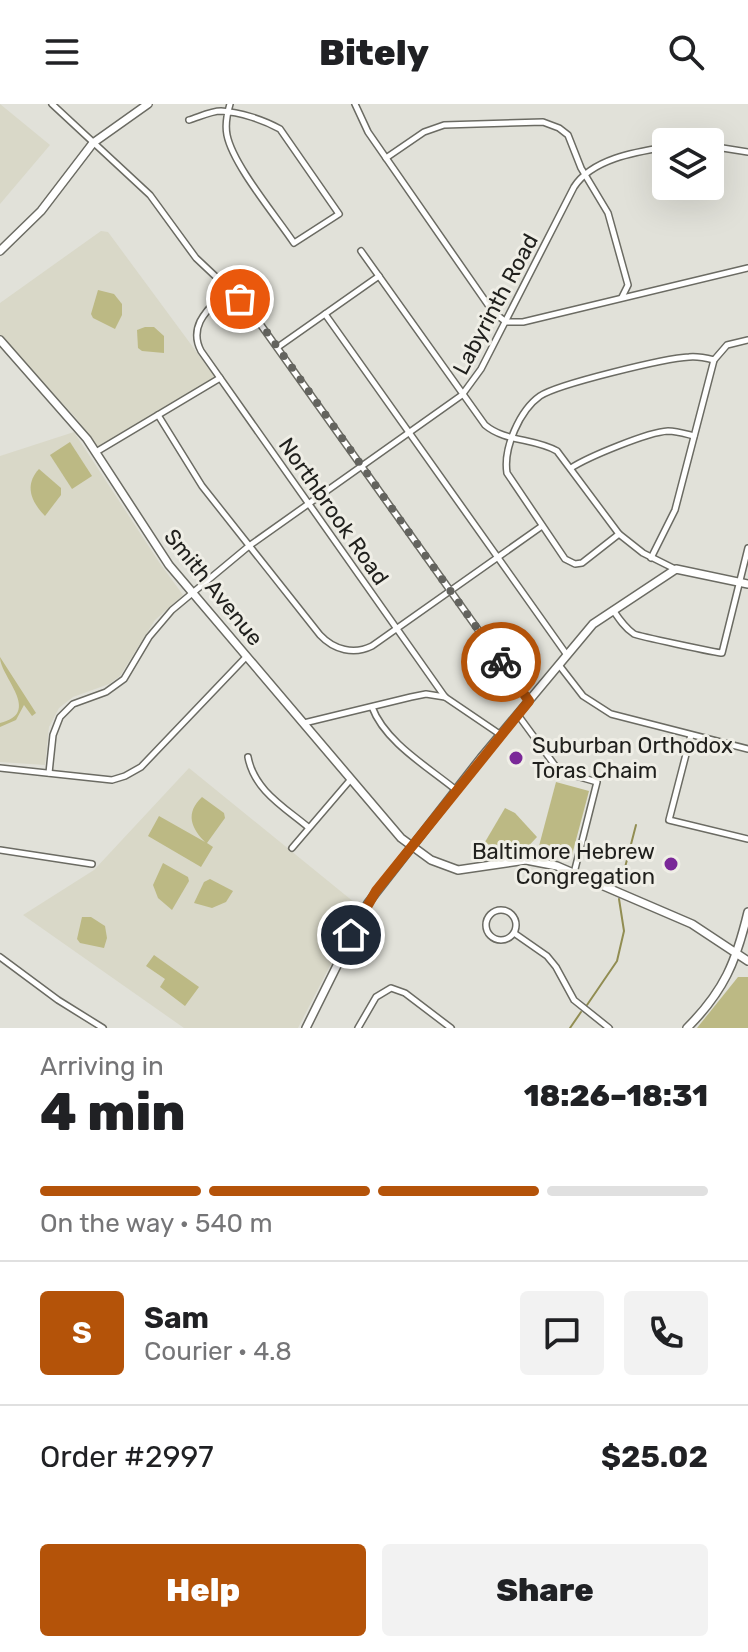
<!DOCTYPE html>
<html lang="en">
<head>
<meta charset="utf-8">
<style>
  body { margin:0; font-family:Rubik,sans-serif; background:#f2f2f2; color:#202124; height:100vh; display:flex; flex-direction:column; font-size:30px; white-space:nowrap }
  * { box-sizing:border-box; margin:0 }
  p { font-size:26px; color:#757577 }
  .icon { flex:none; width:44px; height:44px; fill:none; stroke:currentColor; stroke-width:2; stroke-linecap:round; stroke-linejoin:round }
  .map { position:relative; height:924px; overflow:hidden }
  .details { display:flex; flex-direction:column; background:#fff; flex:1 }
  .details>* { flex:none }
  .tools { position:absolute; left:652px; top:24px; display:grid; gap:16px }
  .tools a { display:grid; place-items:center; width:72px; height:72px; border-radius:8px; background:#fff; box-shadow:0 8px 32px #0002; font-size:40px }
  .pin { position:absolute; display:grid; place-items:center; width:68px; height:68px; color:#fff; margin:-34px; border:4px solid #fff; border-radius:50%; box-shadow:0 2px 8px #0007 }
  .courier { position:absolute; display:grid; place-items:center; width:80px; height:80px; margin:-40px; border:6px solid #b45309; border-radius:50%; background:#fff; color:#222; box-shadow:0 2px 10px #0007 }
  .head em { font-style:normal; font-weight:800 }
  .head div { display:flex; flex-direction:column-reverse }
  .head { display:flex; align-items:center; justify-content:space-between; height:136px; padding:0 40px }
  h1 { font-size:52px; font-weight:800; line-height:60px }
  .bar { display:grid; grid-template-columns:repeat(4,1fr); gap:12px 8px; align-content:center; height:96px; padding:0 40px }
  .bar i { height:10px; border-radius:6px; background:#e0e0e0 }
  .bar .selected { background:#b45309 }
  .bar p { grid-column:span 4 }
  .line { display:flex; align-items:center; gap:20px; padding:0 40px; border-top:2px solid #e0e0e0 }
  .line div { flex:1 }
  .round { display:grid; place-items:center; flex:none; width:84px; height:84px; border-radius:8px; background:#f2f2f2 }
  .primary-button { display:flex; gap:16px; margin-top:auto; padding:16px 40px }
  .primary-button a { flex:1; height:92px; border-radius:8px; background:#b45309; color:#fff; font-size:32px; font-weight:800; line-height:92px; text-align:center }
  .primary-button a+a { background:#f2f2f2; color:#202124 }
  header { display:flex; justify-content:space-between; align-items:center; height:104px; padding:0 40px; background:#fff; font-size:36px; font-weight:800 }
  .map>svg:first-child { display:block }
</style>
</head>
<body>
<header><svg class="icon" aria-label="menu" viewBox="0 0 24 24"><path d="M4 6h16M4 12h16M4 18h16"/></svg>Bitely<svg class="icon" aria-label="search" viewBox="0 0 24 24"><circle cx="10" cy="10" r="6"/><path d="M15 15l6 6"/></svg></header>
<div class="map">
<svg width="748" height="924" viewBox="0 0 748 924">
  <rect width="100%" height="100%" fill="#e1e1d9"/>
  <g fill="#d9d8c8">
    <path d="M0 0 50 41 0 100Z"/>
    <path d="M101 127 108 128 215 273 98 343 76 314 0 231V199Z"/>
    <path d="M74 328 159 458 183 491 155 516 120 572 109 580 73 593 59 604 49 623 45 661 0 658V352Z"/>
    <path d="M189 664 360 803 298 924H184L23 811 94 766Z"/>
  </g>
  <g fill="#bcb984">
    <path d="M98 186 114 190 122 200V211L115 225 93 214 91 210Z"/>
    <path d="M145 223H154L164 232V249L142 247 138 244 137 226Z"/>
    <path d="M70 338 92 372 72 385 50 351Z"/>
    <path d="M39 365 61 384V391L45 412C31 398 24 381 39 365Z"/>
    <path d="M0 553 36 609 32 612 24 601 16 616 0 623V619C43 609 0 573 0 553Z"/>
    <path d="M556 678 589 687 572 751 539 742Z"/>
    <path d="M202 693 224 709 225 714 207 739 213 743 201 763 148 732 159 712 205 738C191 724 185 709 202 693Z"/>
    <path d="M505 704 515 709 537 733 523 748 503 751 485 738Z"/>
    <path d="M163 759 188 773 189 777 172 806 158 794 153 781Z"/>
    <path d="M210 775 233 787 226 798 212 804 194 799 204 778Z"/>
    <path d="M82 813H91L105 822 107 834 104 844 80 839 77 835Z"/>
    <path d="M154 851 199 883 185 902 160 883 165 875 146 862Z"/>
    <path d="M738 873H748V924H697Z"/>
  </g>
  <g fill="none" stroke-linecap="round" stroke-linejoin="round">
    <g stroke="#918d52" stroke-width="2">
      <path d="M622 775 636 721"/>
      <path d="M587 901 617 857 624 827 619 795"/>
      <path d="M570 924 581 908"/>
    </g>
    <g stroke="#6b6b63" stroke-width="8">
      <g id="street">
        <path d="M52 0 150 91 196 154 248 203 529 597"/>
        <path d="M355 0 368 28 493 208 506 218H523L748 164"/>
        <path d="M189 16C199 13 211 7 221 7 240 8 264 16 280 25L339 110 294 139C276 112 233 61 227 31 225 21 227 10 230 0"/>
        <path d="M710 42 748 48"/>
        <path d="M386 54 424 28 444 21 543 18 559 24 568 31 581 64 608 109 628 181 622 193"/>
        <path d="M361 147 485 321C505 338 534 334 557 347L619 430 643 449 675 465"/>
        <path d="M228 184C211 203 187 220 201 247L445 593 501 631"/>
        <path d="M325 210 567 551"/>
        <path d="M278 243 379 172"/>
        <path d="M158 311 202 382 320 531C334 546 354 551 372 542L542 422"/>
        <path d="M96 348 220 274"/>
        <path d="M571 364C588 353 648 328 668 327 677 327 686 330 694 332"/>
        <path d="M619 430 582 459 575 460 565 455 507 369C503 344 520 306 540 292 558 280 666 254 689 253 698 252 706 254 714 256"/>
        <path d="M651 454 675 406 714 256 727 241 748 236"/>
        <path d="M613 506C619 515 625 524 634 530 638 532 717 549 722 549L748 444"/>
        <path d="M559 561 583 592 611 610 748 645"/>
        <path d="M372 603C385 638 428 663 456 686"/>
        <path d="M518 611 559 667 597 678 574 769"/>
        <path d="M304 619 411 593 426 590 445 593"/>
        <path d="M691 631 669 716 748 735"/>
        <path d="M248 653C254 686 284 703 308 723"/>
        <path d="M0 664 112 676 125 672 141 663 246 553"/>
        <path d="M49 669 53 631 60 613 73 600 106 588 124 575 149 533 172 506 249 442 462 291 481 265 574 83C592 55 635 48 666 43"/>
        <path d="M292 744 351 675"/>
        <path d="M0 746 92 760"/>
        <circle cx="501" cy="821" r="15"/>
        <path d="M514 829 547 852 556 863 574 896 609 924"/>
        <path d="M0 853 58 896 103 924"/>
        <path d="M358 924 376 893 391 884 405 889 451 924"/>
      </g>
    </g>
    <g stroke="#6b6b63" stroke-width="10">
      <g id="secondary">
        <path d="M0 147 41 107 93 39 148 0"/>
        <path d="M0 236 87 335 169 461 401 734 431 756 458 766 526 756 557 762 692 820 748 857"/>
        <path d="M306 924 368 799 481 654 593 520 676 465 748 480"/>
        <path d="M687 924C724 887 736 858 748 808"/>
      </g>
    </g>
    <use href="#street" stroke="#fff" stroke-width="5"/>
    <use href="#secondary" stroke="#fff" stroke-width="7"/>
  </g>
  <g fill="none" stroke-linecap="round" stroke-linejoin="round">
    <path stroke="#64645f" stroke-width="8" stroke-dasharray="0 14.4" d="M240 195 256 213 501 558"/>
    <path stroke="#b45309" stroke-width="10" d="M351 831 376 787 529 597 501 558"/>
  </g>
  <g fill="#7a2898" stroke="#efeee6" stroke-width="3">
    <circle cx="516" cy="654" r="8"/>
    <circle cx="671" cy="760" r="8"/>
  </g>
  <g text-anchor="middle" stroke-width="6" stroke-linejoin="round" paint-order="stroke">
    <g font-size="22" fill="#20201d" stroke="#efeee6">
      <text transform="translate(495 200) rotate(-62)" y="8">Labyrinth Road</text>
      <text transform="translate(334 407) rotate(55)" y="8">Northbrook Road</text>
      <text transform="translate(214 483) rotate(51)" y="8">Smith Avenue</text>
    </g>
    <g font-size="22" fill="#20201d" stroke="#efeee6" text-anchor="start">
      <text x="532" y="649">Suburban Orthodox<tspan x="532" dy="25">Toras Chaim</tspan></text>
      <text x="655" y="755" text-anchor="end">Baltimore Hebrew<tspan x="655" dy="25">Congregation</tspan></text>
    </g>
  </g>
</svg>
<div class="tools">
<a><svg class="icon" aria-label="layers" viewBox="0 0 24 24"><path d="M12 4l9 5-9 5-9-5zM3 14l9 5 9-5"/></svg></a>
</div>
<div class="pin" style="left:240px;top:195px;background:#ea580c"><svg class="icon" aria-label="bag" viewBox="0 0 24 24"><path d="M5 8h14l-1 12H6zM9 8a3 3 0 0 1 6 0"/></svg></div>
<div class="pin" style="left:351px;top:831px;background:#1f2937"><svg class="icon" aria-label="home" viewBox="0 0 24 24"><path d="M3 11l9-7 9 7M6 9v11h12V9"/></svg></div>
<div class="courier" style="left:501px;top:558px"><svg class="icon" aria-label="bike" viewBox="0 0 24 24"><circle cx="6" cy="16" r="4"/><circle cx="18" cy="16" r="4"/><path d="M6 16l4-8h5l3 8M10 8l3 8H6M13 5h3"/></svg></div>
</div>
<section class="details">
<div class="head"><div><h1>4 min</h1><p>Arriving in</p></div><em>18:26–18:31</em></div>
<div class="bar"><i class="selected"></i><i class="selected"></i><i class="selected"></i><i></i><p>On the way · 540 m</p></div>
<div class="line" style="height:144px"><b class="round" style="background:#b45309;color:#fff">S</b><div><b>Sam</b><p>Courier · 4.8</p></div><a class="round"><svg class="icon" aria-label="chat" viewBox="0 0 24 24"><path d="M4 5h16v11H9l-5 4z"/></svg></a><a class="round"><svg class="icon" aria-label="phone" viewBox="0 0 24 24"><path d="M5 4h4l2 5-3 2q2 4 5 5l2-3 5 2v4C11 20 4 13 5 4z"/></svg></a></div>
<div class="line" style="height:104px"><div>Order #2997</div><b>$25.02</b></div>
<div class="primary-button"><a>Help</a><a>Share</a></div>
</section>
</body>
</html>
